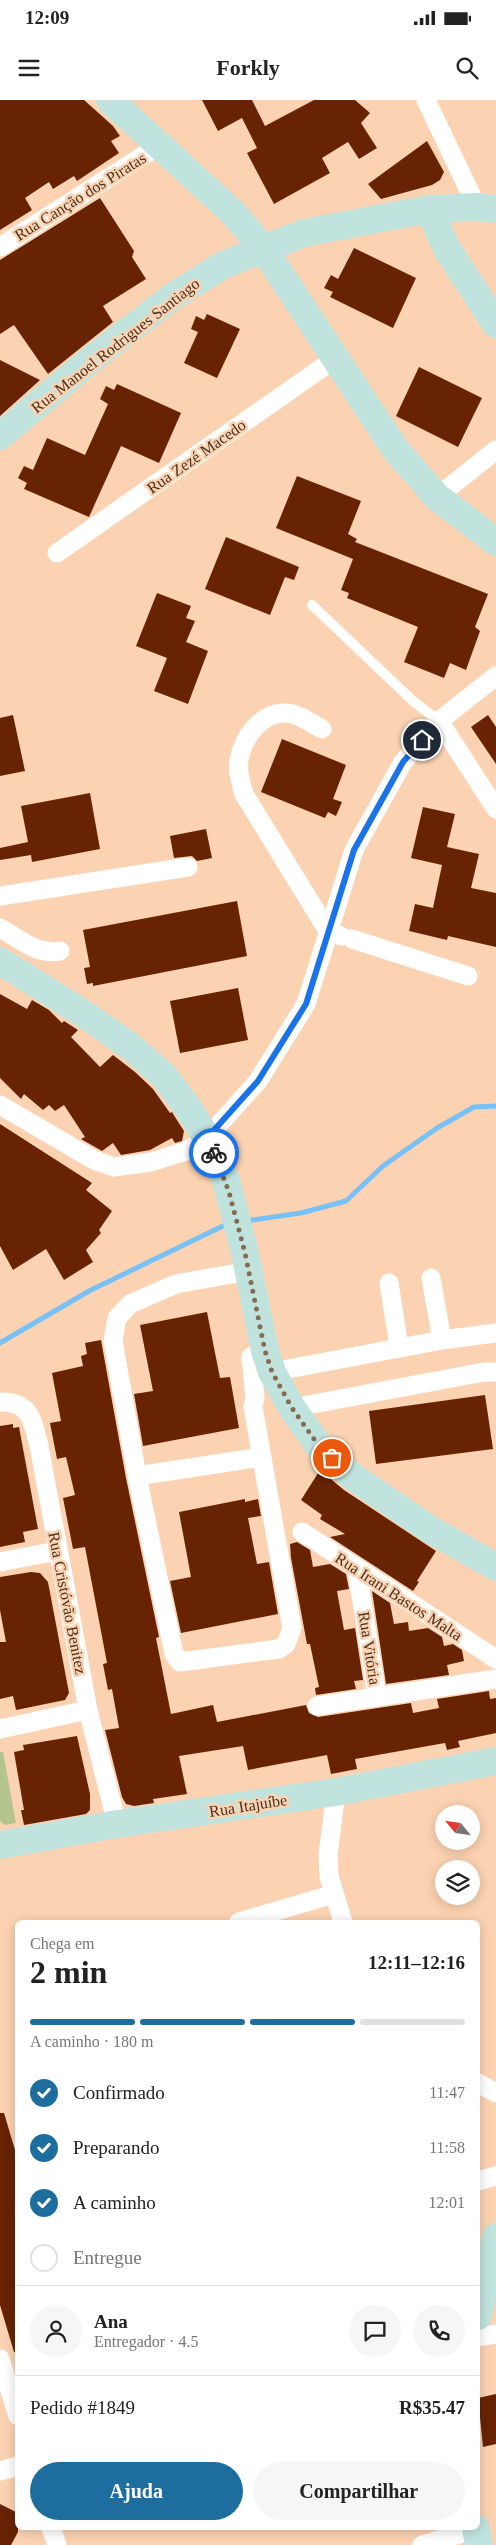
<!DOCTYPE html>
<html lang="pt">
<head>
<meta charset="utf-8">
<style>
  body { margin:0; font-family:Georgia,serif; background:#f6f6f6; color:#222; height:100vh; display:flex; flex-direction:column; font-size:19px; white-space:nowrap }
  * { box-sizing:border-box; margin:0 }
  p { font-size:16px; color:#767676 }
  .icon { flex:none; width:28px; height:28px; fill:none; stroke:currentColor; stroke-width:2; stroke-linecap:round; stroke-linejoin:round }
  .map { position:relative; flex:1; overflow:hidden }
  .drawer { position:absolute; left:15px; top:1820px; width:465px; height:610px; display:flex; flex-direction:column; background:#fff; border-radius:8px; box-shadow:0 2px 12px #0003 }
  .drawer>* { flex:none }
  .needle { width:32px; rotate:299deg }
  .buttons { position:absolute; left:435px; top:1705px; display:grid; gap:10px }
  .buttons a { display:grid; place-items:center; width:45px; height:45px; border-radius:50%; background:#fff; box-shadow:0 2px 12px #0003; font-size:25px }
  .pin { position:absolute; display:grid; place-items:center; width:42px; height:42px; color:#fff; margin:-21px; border:2px solid #fff; border-radius:50%; box-shadow:0 1px 5px #0007 }
  .courier { position:absolute; display:grid; place-items:center; width:50px; height:50px; margin:-25px; border:4px solid #1a73e8; border-radius:50%; background:#fff; color:#222; box-shadow:0 1px 6px #0007 }
  .headline em { font-style:normal; font-weight:700 }
  .headline div { display:flex; flex-direction:column-reverse }
  .headline { display:flex; align-items:center; justify-content:space-between; height:85px; padding:0 15px }
  h1 { font-size:32px; font-weight:700; line-height:38px }
  .bar { display:grid; grid-template-columns:repeat(4,1fr); gap:8px 5px; align-content:center; height:60px; padding:0 15px }
  .bar i { height:6px; border-radius:4px; background:#e0e0e0 }
  .bar .selected { background:#1d6e9f }
  .bar p { grid-column:span 4 }
  .line { display:flex; align-items:center; gap:12px; padding:0 15px; border-top:1px solid #e0e0e0 }
  .line div { flex:1 }
  .round { display:grid; place-items:center; flex:none; width:52px; height:52px; border-radius:26px; background:#f6f6f6 }
  ol { padding:0 15px; list-style:none }
  li { display:flex; align-items:center; gap:15px; height:55px }
  li p { margin-inline-start:auto }
  li .icon { padding:5px; border-radius:50%; background:#1d6e9f; color:#fff; stroke-width:4 }
  li:last-child { color:#767676 }
  li i { width:28px; height:28px; border:2px solid #e0e0e0; border-radius:50% }
  .cta { display:flex; gap:10px; margin-top:auto; padding:10px 15px }
  .cta a { flex:1; height:58px; border-radius:30px; background:#1d6e9f; color:#fff; font-size:20px; font-weight:700; line-height:58px; text-align:center }
  .cta a+a { background:#f6f6f6; color:#222 }
  .status { display:flex; justify-content:space-between; align-items:center; height:35px; padding:0 25px; background:#fff; direction:ltr }
  .status svg { height:14px; fill:currentColor }
  header { display:flex; justify-content:space-between; align-items:center; height:65px; padding:0 15px; background:#fff; font-size:22px; font-weight:700 }
  .map>svg:first-child { display:block }
</style>
</head>
<body>
<div class="status"><b>12:09</b><svg viewBox="0 0 49 12"><path d="M0 12V9h3v3zM5 12V6h3v6zM10 12V3h3v9zM15 12V0h3v12zM26 1h20v11H26zM47 4h2v5h-2z"/></svg></div>
<header><svg class="icon" aria-label="menu" viewBox="0 0 24 24"><path d="M4 6h16M4 12h16M4 18h16"/></svg>Forkly<svg class="icon" aria-label="search" viewBox="0 0 24 24"><circle cx="10" cy="10" r="6"/><path d="M15 15l6 6"/></svg></header>
<div class="map">
<svg width="496" height="2445" viewBox="0 0 496 2445">
  <rect width="100%" height="100%" fill="#fcd3b2"/>
  <path fill="#b4c48d" d="M0 1652H3L16 1723 5 1725 0 1721Z"/>
  <g fill="none" stroke-linecap="round" stroke-linejoin="round">
    <g stroke="#78c1f6" stroke-width="5">
      <path d="M245 1121 301 1113 346 1101 383 1066 437 1028 474 1007 496 1006"/>
      <path d="M0 1243 89 1191 229 1123"/>
    </g>
  </g>
  <g fill="#672303">
    <path d="M0 0H84L113 26 120 36 111 41 119 53 77 81 74 76 53 89 49 82 25 98 32 110 0 130Z"/>
    <path d="M202 0H252L265 26 314 0H355L370 13 361 23 377 48 359 59 348 42 322 58 330 73 274 104 247 53 257 48 242 18 218 31Z"/>
    <path d="M427 41 444 72 440 80 432 85 381 99 368 84Z"/>
    <path d="M100 98 134 151 132 157 146 179 103 206 113 222 48 274 14 225 0 234V160Z"/>
    <path d="M354 148 416 178 393 228 330 197 333 192 324 188 331 175 338 179Z"/>
    <path d="M207 214 240 229 217 278 184 263 198 232 191 229 196 216 204 220Z"/>
    <path d="M0 260 40 280 0 316Z"/>
    <path d="M419 267 482 298 458 347 396 316Z"/>
    <path d="M117 284 181 313 159 363 121 346 89 417 24 389 27 383 18 378 24 366 33 370 47 338 85 355 108 304 100 299 106 286 114 290Z"/>
    <path d="M297 376 361 401 348 434 357 439 355 442 488 494 475 527 480 531 466 570 450 563 444 578 404 562 418 527 347 498 349 493 341 490 353 459 276 428Z"/>
    <path d="M226 437 299 467 294 480 285 477 270 515 205 489Z"/>
    <path d="M157 493 191 506 186 518 195 521 186 542 208 551 188 604 154 591 167 558 136 546Z"/>
    <path d="M13 615 25 671 0 676V618Z"/>
    <path d="M488 615 496 627V664L471 627Z"/>
    <path d="M282 639 346 665 333 699 342 702 336 716 328 712 325 718 261 692Z"/>
    <path d="M90 693 100 749 32 762 31 755 0 760V748L28 742 21 706Z"/>
    <path d="M423 707 455 714 447 747 479 754 471 788 496 793V847L448 836 447 840 409 831 415 804 433 808 442 765 411 758Z"/>
    <path d="M206 729 212 758 197 761 192 756 174 758 170 736Z"/>
    <path d="M237 801 247 856 93 886V883L87 884 84 868 90 867 83 830Z"/>
    <path d="M238 888 248 940 180 953 170 901Z"/>
    <path d="M0 894 27 909 32 900 49 910 62 923 64 921 78 930 71 937 100 967 113 955 135 972 153 989 170 1013 172 1012 175 1017 184 1031 182 1041 175 1043 172 1038 150 1050 121 1055 113 1043 102 1051 81 1039 85 1037 64 1005 55 1011 49 1005 43 1010 24 994 21 999 0 978Z"/>
    <path d="M0 1024 92 1083 86 1090 112 1111 99 1130 101 1133 86 1150 93 1162 64 1180 46 1149 13 1170 0 1146Z"/>
    <path d="M207 1212 220 1278 230 1277 239 1328 143 1346 134 1294 153 1291 140 1225Z"/>
    <path d="M101 1240 126 1378 159 1537 156 1538 171 1614 213 1605 217 1622 306 1605 309 1613 318 1617 411 1603 413 1613 439 1608 437 1599 489 1591 490 1599 496 1598V1633L458 1641 460 1647 447 1650 445 1643 355 1659 357 1669 331 1674 327 1655 248 1670 243 1646 179 1656 187 1694 153 1699 154 1703 134 1706 126 1704 122 1697 105 1630 119 1628 112 1589 108 1590 103 1564 107 1563 85 1447 73 1449 63 1398 75 1395 66 1357 57 1359 50 1323 61 1321 52 1273 83 1266 81 1256 87 1254 85 1243Z"/>
    <path d="M485 1295 493 1349 376 1364 369 1311Z"/>
    <path d="M13 1324V1328L19 1327 38 1429 23 1432 25 1442 0 1447V1326Z"/>
    <path d="M320 1370 344 1390 436 1451 417 1481 419 1482 413 1491 330 1437 345 1434 320 1419 322 1415 301 1400Z"/>
    <path d="M245 1399V1402L258 1399 261 1416 248 1418 257 1464 269 1462 278 1514 181 1533 170 1481 191 1477 179 1412Z"/>
    <path d="M297 1442 310 1450 313 1467 330 1464 346 1474 349 1489 337 1491 344 1530 355 1528 363 1580 354 1581 356 1589 316 1595 315 1588 319 1587 310 1544H307L291 1458 290 1444Z"/>
    <path d="M31 1472 40 1473 48 1482 69 1593 65 1600 16 1610 13 1596 0 1599V1542H6L0 1510V1477Z"/>
    <path d="M372 1491 390 1503 394 1524 408 1522 409 1531 428 1528 442 1537 444 1546 453 1544 462 1550 464 1561 447 1565 449 1575 386 1584Z"/>
    <path d="M77 1636 90 1694V1710L86 1714 24 1725 21 1710H24L14 1652 24 1650 23 1645Z"/>
    <path d="M0 2013H4L18 2060V2252H14L0 2205Z"/>
    <path d="M496 2294V2344L483 2347 478 2298Z"/>
    <path d="M0 2404 18 2413V2432L11 2445H0Z"/>
  </g>
  <g fill="none" stroke-linecap="round" stroke-linejoin="round">
    <path stroke="#fff" stroke-width="10" d="M312 505 413 601 439 621"/>
    <g stroke="#fff" stroke-width="19">
      <path d="M426 0 477 107"/>
      <path d="M0 147 160 45"/>
      <path d="M437 397 496 350"/>
      <path d="M57 453 336 258"/>
      <path d="M439 621 496 709"/>
      <path d="M322 629C311 623 299 614 287 613 261 611 243 638 239 660 237 672 241 683 244 694L328 831 341 836"/>
      <path d="M0 796 188 767"/>
      <path d="M0 828C18 838 38 856 60 851"/>
      <path d="M352 839 468 876"/>
      <path d="M0 1005 94 1060 114 1067 151 1062 186 1051 207 1038 258 981 306 904 354 750 403 662 439 621 496 576"/>
      <path d="M249 1171 176 1184 130 1204 117 1218 113 1241 137 1376 174 1554 180 1562 279 1549 286 1544 292 1528 253 1307 255 1298 251 1257 265 1251"/>
      <path d="M431 1178 442 1240"/>
      <path d="M389 1183 399 1247"/>
      <path d="M272 1272 442 1240 496 1233"/>
      <path d="M0 1302C31 1301 33 1322 39 1346L88 1610 117 1724"/>
      <path d="M292 1308 484 1272H496"/>
      <path d="M137 1376 261 1357"/>
      <path d="M302 1432 496 1559"/>
      <path d="M0 1462 57 1451"/>
      <path d="M357 1470 377 1597"/>
      <path d="M317 1606 496 1579"/>
      <path d="M0 1629 88 1610"/>
      <path d="M336 1692 328 1755 329 1776 343 1822"/>
      <path d="M239 1822 334 1794"/>
      <path d="M478 1983 496 1993"/>
      <path d="M478 2081 496 2076"/>
      <path d="M478 2237 496 2234"/>
      <path d="M0 2259 18 2316"/>
      <path d="M0 2371 18 2366"/>
      <path d="M51 2428 57 2445"/>
      <path d="M422 2445 476 2429"/>
    </g>
    <g stroke="#c1e3de" stroke-width="28">
      <path d="M110 0 233 113 263 148 395 349 437 397 496 442"/>
      <path d="M429 109 447 149 496 224"/>
      <path d="M0 336 92 259 172 197 223 165 304 133 429 109 477 107 496 109"/>
      <path d="M0 861 84 914 131 947 164 976 188 1008 207 1038 226 1080 245 1153 265 1251 272 1272 292 1308 321 1349 353 1377 431 1430 496 1467"/>
      <path d="M0 1745 117 1724 336 1692 496 1661"/>
      <path d="M478 2216 496 2137"/>
      <path d="M476 2428 479 2445"/>
    </g>
  </g>
  <g fill="none" stroke-linecap="round" stroke-linejoin="round">
    <path stroke="#866b54" stroke-width="5" stroke-dasharray="0 9" d="M214 1053 229 1092 245 1153 265 1251 272 1272 292 1308 321 1349 332 1358"/>
    <path stroke="#1a73e8" stroke-width="6" d="M214 1053 207 1038 258 981 306 904 354 750 403 662 422 640"/>
  </g>
  <g text-anchor="middle" stroke-width="5" stroke-linejoin="round" paint-order="stroke">
    <g font-size="16" fill="#463322" stroke="#fcd3b2">
      <text transform="translate(80 96) rotate(-32)" y="6">Rua Canção dos Piratas</text>
      <text transform="translate(115 245) rotate(-38)" y="6">Rua Manoel Rodrigues Santiago</text>
      <text transform="translate(196 356) rotate(-35)" y="6">Rua Zezé Macedo</text>
      <text transform="translate(399 1496) rotate(33)" y="6">Rua Irani Bastos Malta</text>
      <text transform="translate(68 1503) rotate(79)" y="6">Rua Cristóvão Benitez</text>
      <text transform="translate(370 1548) rotate(81)" y="6">Rua Vitória</text>
      <text transform="translate(248 1705) rotate(-9)" y="6">Rua Itajuíbe</text>
    </g>
  </g>
</svg>
<div class="buttons">
<a><svg class="needle" viewBox="-14 -14 28 28"><path d="M0-13l5 13h-10z" fill="#e53935"/><path d="M0 13l5-13h-10z" fill="#767676"/></svg></a>
<a><svg class="icon" aria-label="layers" viewBox="0 0 24 24"><path d="M12 4l9 5-9 5-9-5zM3 14l9 5 9-5"/></svg></a>
</div>
<div class="pin" style="left:332px;top:1358px;background:#ea580c"><svg class="icon" aria-label="bag" viewBox="0 0 24 24"><path d="M5 8h14l-1 12H6zM9 8a3 3 0 0 1 6 0"/></svg></div>
<div class="pin" style="left:422px;top:640px;background:#1f2937"><svg class="icon" aria-label="home" viewBox="0 0 24 24"><path d="M3 11l9-7 9 7M6 9v11h12V9"/></svg></div>
<div class="courier" style="left:214px;top:1053px"><svg class="icon" aria-label="bike" viewBox="0 0 24 24"><circle cx="6" cy="16" r="4"/><circle cx="18" cy="16" r="4"/><path d="M6 16l4-8h5l3 8M10 8l3 8H6M13 5h3"/></svg></div>
<section class="drawer">
<div class="headline"><div><h1>2 min</h1><p>Chega em</p></div><em>12:11–12:16</em></div>
<div class="bar"><i class="selected"></i><i class="selected"></i><i class="selected"></i><i></i><p>A caminho · 180 m</p></div>
<ol>
<li><svg class="icon" aria-label="check" viewBox="0 0 24 24"><path d="M5 12l5 5 9-10"/></svg>Confirmado<p>11:47</p></li>
<li><svg class="icon" aria-label="check" viewBox="0 0 24 24"><path d="M5 12l5 5 9-10"/></svg>Preparando<p>11:58</p></li>
<li><svg class="icon" aria-label="check" viewBox="0 0 24 24"><path d="M5 12l5 5 9-10"/></svg>A caminho<p>12:01</p></li>
<li><i></i>Entregue</li>
</ol>
<div class="line" style="height:90px"><a class="round"><svg class="icon" aria-label="person" viewBox="0 0 24 24"><circle cx="12" cy="8" r="4"/><path d="M4 21q1-7 8-7t8 7"/></svg></a><div><b>Ana</b><p>Entregador · 4.5</p></div><a class="round"><svg class="icon" aria-label="chat" viewBox="0 0 24 24"><path d="M4 5h16v11H9l-5 4z"/></svg></a><a class="round"><svg class="icon" aria-label="phone" viewBox="0 0 24 24"><path d="M5 4h4l2 5-3 2q2 4 5 5l2-3 5 2v4C11 20 4 13 5 4z"/></svg></a></div>
<div class="line" style="height:65px"><div>Pedido #1849</div><b>R$35.47</b></div>
<div class="cta"><a>Ajuda</a><a>Compartilhar</a></div>
</section>
</div>
</body>
</html>
